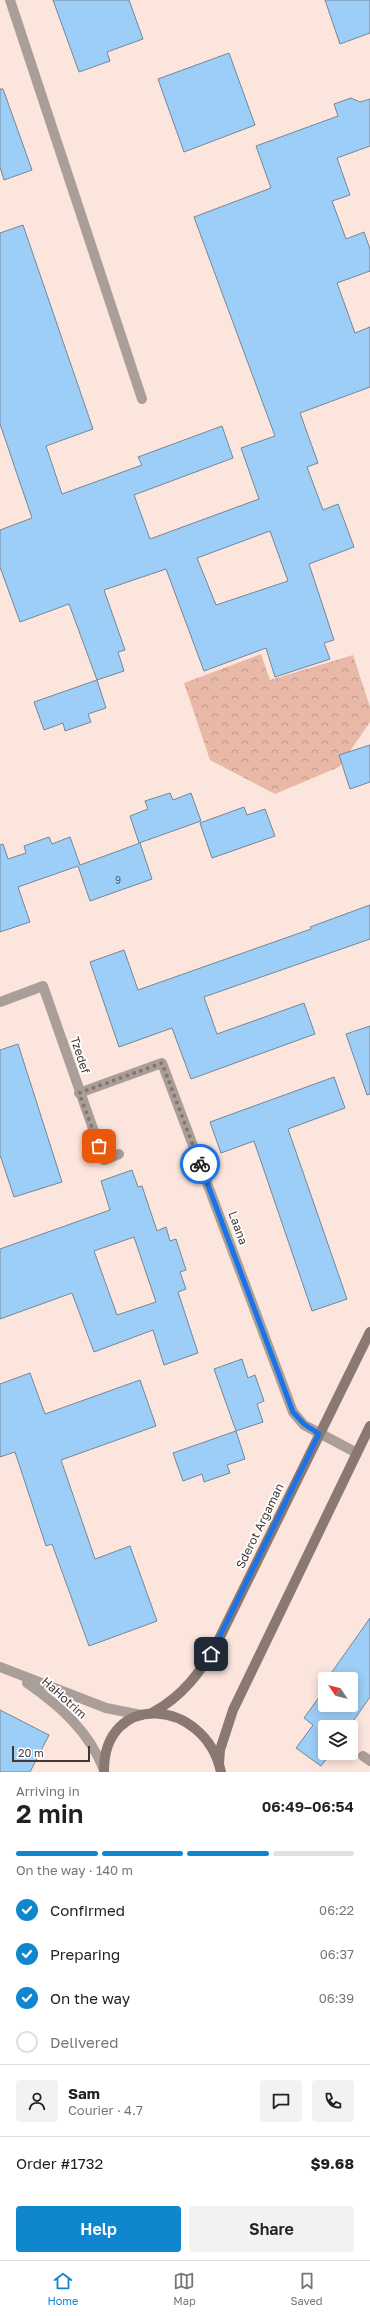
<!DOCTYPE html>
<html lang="en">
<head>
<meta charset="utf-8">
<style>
  body { margin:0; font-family:"Golos Text",sans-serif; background:#f2f2f2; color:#222; height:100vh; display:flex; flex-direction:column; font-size:15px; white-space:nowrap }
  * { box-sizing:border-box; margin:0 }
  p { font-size:13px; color:#767676 }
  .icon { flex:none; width:22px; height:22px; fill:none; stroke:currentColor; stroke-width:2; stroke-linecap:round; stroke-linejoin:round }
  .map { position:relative; height:1772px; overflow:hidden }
  .side { display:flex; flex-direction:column; background:#fff; flex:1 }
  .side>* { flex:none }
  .needle { width:26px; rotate:305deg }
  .buttons { position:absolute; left:318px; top:1672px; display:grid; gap:8px }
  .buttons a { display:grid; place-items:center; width:40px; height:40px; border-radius:4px; background:#fff; box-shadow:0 2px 10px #0003; font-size:20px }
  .scale { position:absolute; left:12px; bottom:10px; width:78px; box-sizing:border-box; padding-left:4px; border:2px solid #433834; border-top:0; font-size:11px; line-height:14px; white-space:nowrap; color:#433834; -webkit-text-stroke:3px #fff; paint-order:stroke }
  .pin { position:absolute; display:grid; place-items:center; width:34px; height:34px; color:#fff; margin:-17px; border-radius:8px; box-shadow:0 2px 6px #0006 }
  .courier { position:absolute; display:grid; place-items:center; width:40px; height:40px; margin:-20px; border:3px solid #1a73e8; border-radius:50%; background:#fff; color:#222; box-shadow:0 1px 5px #0007 }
  .headline em { font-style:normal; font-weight:600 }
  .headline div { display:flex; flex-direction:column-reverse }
  .headline { display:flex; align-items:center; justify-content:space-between; height:68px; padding:0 16px }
  h1 { font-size:26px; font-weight:600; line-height:30px }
  .bar { display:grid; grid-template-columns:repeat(4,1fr); gap:6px 4px; align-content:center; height:48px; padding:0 16px }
  .bar i { height:5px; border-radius:3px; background:#e0e0e0 }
  .bar .on { background:#1086ce }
  .bar p { grid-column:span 4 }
  .line { display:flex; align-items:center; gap:10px; padding:0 16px; border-top:1px solid #e0e0e0 }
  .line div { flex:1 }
  .round { display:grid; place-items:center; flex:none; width:42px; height:42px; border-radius:4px; background:#f2f2f2 }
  ol { padding:0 16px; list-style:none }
  li { display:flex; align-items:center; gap:12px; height:44px }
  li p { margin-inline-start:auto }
  li .icon { padding:4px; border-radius:50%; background:#1086ce; color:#fff; stroke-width:4 }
  li:last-child { color:#767676 }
  li i { width:22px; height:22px; border:2px solid #e0e0e0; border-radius:50% }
  .primary-button { display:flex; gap:8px; margin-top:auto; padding:8px 16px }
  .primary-button a { flex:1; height:46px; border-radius:4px; background:#1086ce; color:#fff; font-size:16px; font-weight:600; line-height:46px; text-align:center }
  .primary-button a+a { background:#f2f2f2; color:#222 }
  .tabs { display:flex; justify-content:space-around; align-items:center; height:56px; border-top:1px solid #e0e0e0; background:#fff; font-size:11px; color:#767676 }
  .tabs a { display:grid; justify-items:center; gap:2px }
  .tabs .on { color:#1086ce }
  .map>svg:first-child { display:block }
</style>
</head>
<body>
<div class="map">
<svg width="370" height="1772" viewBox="0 0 370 1772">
  <defs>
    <pattern id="forest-crowns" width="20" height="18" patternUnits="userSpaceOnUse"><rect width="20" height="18" fill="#e9b9a8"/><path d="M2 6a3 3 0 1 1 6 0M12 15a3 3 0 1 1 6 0" fill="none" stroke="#be978a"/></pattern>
  </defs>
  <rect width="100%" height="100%" fill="#fce5dc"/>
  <path fill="url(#forest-crowns)" d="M261 654 270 680 353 655 370 707V722L339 767 275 794 210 760 184 683Z"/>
  <g fill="#9dcef7" stroke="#738799" fill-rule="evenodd">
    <path d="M53 0H129L143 39 107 52 110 61 79 72Z"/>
    <path d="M325 0H370V33L340 44Z"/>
    <path d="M229 53 255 125 184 152 158 79Z"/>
    <path d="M0 89H3L32 170 4 180 0 167Z"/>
    <path d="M351 98 360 102 370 99V146L337 158 350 195 332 201 346 239 364 232 370 249V271L337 283 355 333 370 327V387L300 413 318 463 307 467 323 510 338 504 354 547 309 564 334 640 324 643 330 659 275 677 266 648 204 671 166 569 104 590 125 650 118 652 124 671 97 680 69 604 20 622 0 567V530L32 518 0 424V233L23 225 93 429 46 446 62 494 142 465 138 457 222 426 233 458 134 495 150 539 259 499 241 448 275 436 194 217 271 188 256 146 338 116 334 104ZM270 531 288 581 216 605 197 558Z"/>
    <path d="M97 680 106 708 88 714 91 722 65 731 63 723 44 730 34 702Z"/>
    <path d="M370 745V782L350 789 339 755Z"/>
    <path d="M170 793 173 800 191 793 201 821 139 843 130 816 148 809 145 801Z"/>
    <path d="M244 807 247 815 265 809 275 836 212 858 200 823Z"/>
    <path d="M49 837 52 844 70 837 80 865 140 843 152 879 90 901 78 866 18 887 30 922 0 932V845L3 844 8 859 26 853 24 846Z"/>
    <path d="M370 905V939L204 997 217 1034 304 1003 315 1034 191 1079 172 1028 119 1047 90 962 124 950 138 990 311 929 310 927Z"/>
    <path d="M370 1026V1094L367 1095 346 1034Z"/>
    <path d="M18 1044 62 1182 14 1197 0 1155V1050Z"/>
    <path d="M334 1077 345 1108 288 1129 347 1299 312 1311 254 1141 221 1153 210 1122Z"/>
    <path d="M132 1170 138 1187 142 1186 157 1231 166 1227 170 1241 176 1239 186 1270 180 1272 186 1289 178 1292 198 1353 164 1365 153 1330 94 1352 72 1293 0 1319V1249L110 1210 101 1181ZM134 1237 156 1302 117 1315 94 1251Z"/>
    <path d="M242 1359 248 1378 255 1375 264 1401 257 1404 263 1422 236 1431 214 1369Z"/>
    <path d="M30 1373 45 1414 140 1380 156 1426 61 1460 95 1559 130 1546 157 1621 89 1646 52 1544 46 1546 15 1452 0 1457V1384Z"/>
    <path d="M236 1431 245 1459 227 1465 230 1473 204 1482 202 1474 183 1481 173 1453Z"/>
    <path d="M370 1618V1697L349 1727H325V1753H331L321 1766 296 1748 313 1725 304 1718 325 1689V1705H351V1679H327Z"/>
    <path d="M0 1710 49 1735 30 1772H0Z"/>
  </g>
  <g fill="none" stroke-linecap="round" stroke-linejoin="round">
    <g stroke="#aa9e99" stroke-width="10">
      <path d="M10 0 142 399"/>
      <path d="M0 1002 43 986 104 1160 119 1154"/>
      <path d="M79 1093 162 1063 293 1412 304 1425 357 1453"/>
      <path d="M0 1667 106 1708 141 1715"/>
      <path d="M27 1683C60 1706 89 1731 104 1770"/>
      <path d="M363 1756 370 1761"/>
    </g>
    <g stroke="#8a7972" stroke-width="10">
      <path d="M152 1713C183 1696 201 1672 218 1641L370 1332"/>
      <path d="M219 1764 220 1750 233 1710 370 1426"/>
      <path d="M104 1772C103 1690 205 1698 221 1772"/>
    </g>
  </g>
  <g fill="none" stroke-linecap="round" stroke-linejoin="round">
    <path stroke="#84756f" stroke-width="4" stroke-dasharray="0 7.2" d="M99 1146 79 1093 162 1063 200 1164"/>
    <path stroke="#1a73e8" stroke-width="5" d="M200 1164 293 1412 304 1424 319 1434 211 1654"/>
  </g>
  <g text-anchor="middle" stroke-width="3.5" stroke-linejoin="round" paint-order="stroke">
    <g font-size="10" fill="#5a5e65">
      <text x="118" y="884">9</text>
    </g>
    <g font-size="12" fill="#433834" stroke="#fff">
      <text transform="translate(80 1055) rotate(72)" y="4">Tzedef</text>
      <text transform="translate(238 1228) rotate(70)" y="4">Laana</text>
      <text transform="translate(260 1526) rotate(-64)" y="4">Sderot Argaman</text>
      <text transform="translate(64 1698) rotate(42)" y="4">HaHotrim</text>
    </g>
  </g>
</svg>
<div class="buttons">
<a><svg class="needle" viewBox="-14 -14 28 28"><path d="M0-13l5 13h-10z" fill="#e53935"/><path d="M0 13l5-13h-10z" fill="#767676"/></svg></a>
<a><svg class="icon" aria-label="layers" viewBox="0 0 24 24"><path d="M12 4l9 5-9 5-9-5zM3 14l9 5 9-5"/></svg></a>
</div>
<div class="scale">20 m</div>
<div class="pin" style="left:99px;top:1146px;background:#ea580c"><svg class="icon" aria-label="bag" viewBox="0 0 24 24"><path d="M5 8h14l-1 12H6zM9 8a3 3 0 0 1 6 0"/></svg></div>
<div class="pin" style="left:211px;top:1654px;background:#1f2937"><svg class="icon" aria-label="home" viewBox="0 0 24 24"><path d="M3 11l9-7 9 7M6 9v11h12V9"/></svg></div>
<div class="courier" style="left:200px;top:1164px"><svg class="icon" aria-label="bike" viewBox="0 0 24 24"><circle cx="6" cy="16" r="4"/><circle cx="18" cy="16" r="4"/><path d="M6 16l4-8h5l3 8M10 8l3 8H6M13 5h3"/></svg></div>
</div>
<section class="side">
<div class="headline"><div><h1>2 min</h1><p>Arriving in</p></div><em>06:49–06:54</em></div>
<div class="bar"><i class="on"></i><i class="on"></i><i class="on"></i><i></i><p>On the way · 140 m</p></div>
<ol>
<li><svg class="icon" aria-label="check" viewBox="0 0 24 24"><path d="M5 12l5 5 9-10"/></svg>Confirmed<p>06:22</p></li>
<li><svg class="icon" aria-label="check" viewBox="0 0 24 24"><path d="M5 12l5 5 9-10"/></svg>Preparing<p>06:37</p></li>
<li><svg class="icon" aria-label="check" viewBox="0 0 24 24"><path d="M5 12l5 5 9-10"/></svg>On the way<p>06:39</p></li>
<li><i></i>Delivered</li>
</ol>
<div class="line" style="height:72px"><a class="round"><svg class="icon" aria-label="person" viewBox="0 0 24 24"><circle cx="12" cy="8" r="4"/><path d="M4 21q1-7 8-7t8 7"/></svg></a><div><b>Sam</b><p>Courier · 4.7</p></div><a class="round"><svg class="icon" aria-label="chat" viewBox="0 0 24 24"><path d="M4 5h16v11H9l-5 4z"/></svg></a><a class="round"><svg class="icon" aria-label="phone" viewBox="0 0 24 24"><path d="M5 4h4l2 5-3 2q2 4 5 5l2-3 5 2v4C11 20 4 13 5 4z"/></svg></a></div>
<div class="line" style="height:52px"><div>Order #1732</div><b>$9.68</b></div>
<div class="primary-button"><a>Help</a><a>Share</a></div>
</section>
<nav class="tabs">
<a class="on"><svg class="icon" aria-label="home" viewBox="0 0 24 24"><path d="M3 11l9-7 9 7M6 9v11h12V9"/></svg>Home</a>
<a><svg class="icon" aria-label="map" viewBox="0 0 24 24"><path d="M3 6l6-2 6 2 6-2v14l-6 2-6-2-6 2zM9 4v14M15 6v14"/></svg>Map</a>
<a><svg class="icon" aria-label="saved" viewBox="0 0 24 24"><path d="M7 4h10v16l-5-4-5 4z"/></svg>Saved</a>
</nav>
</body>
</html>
